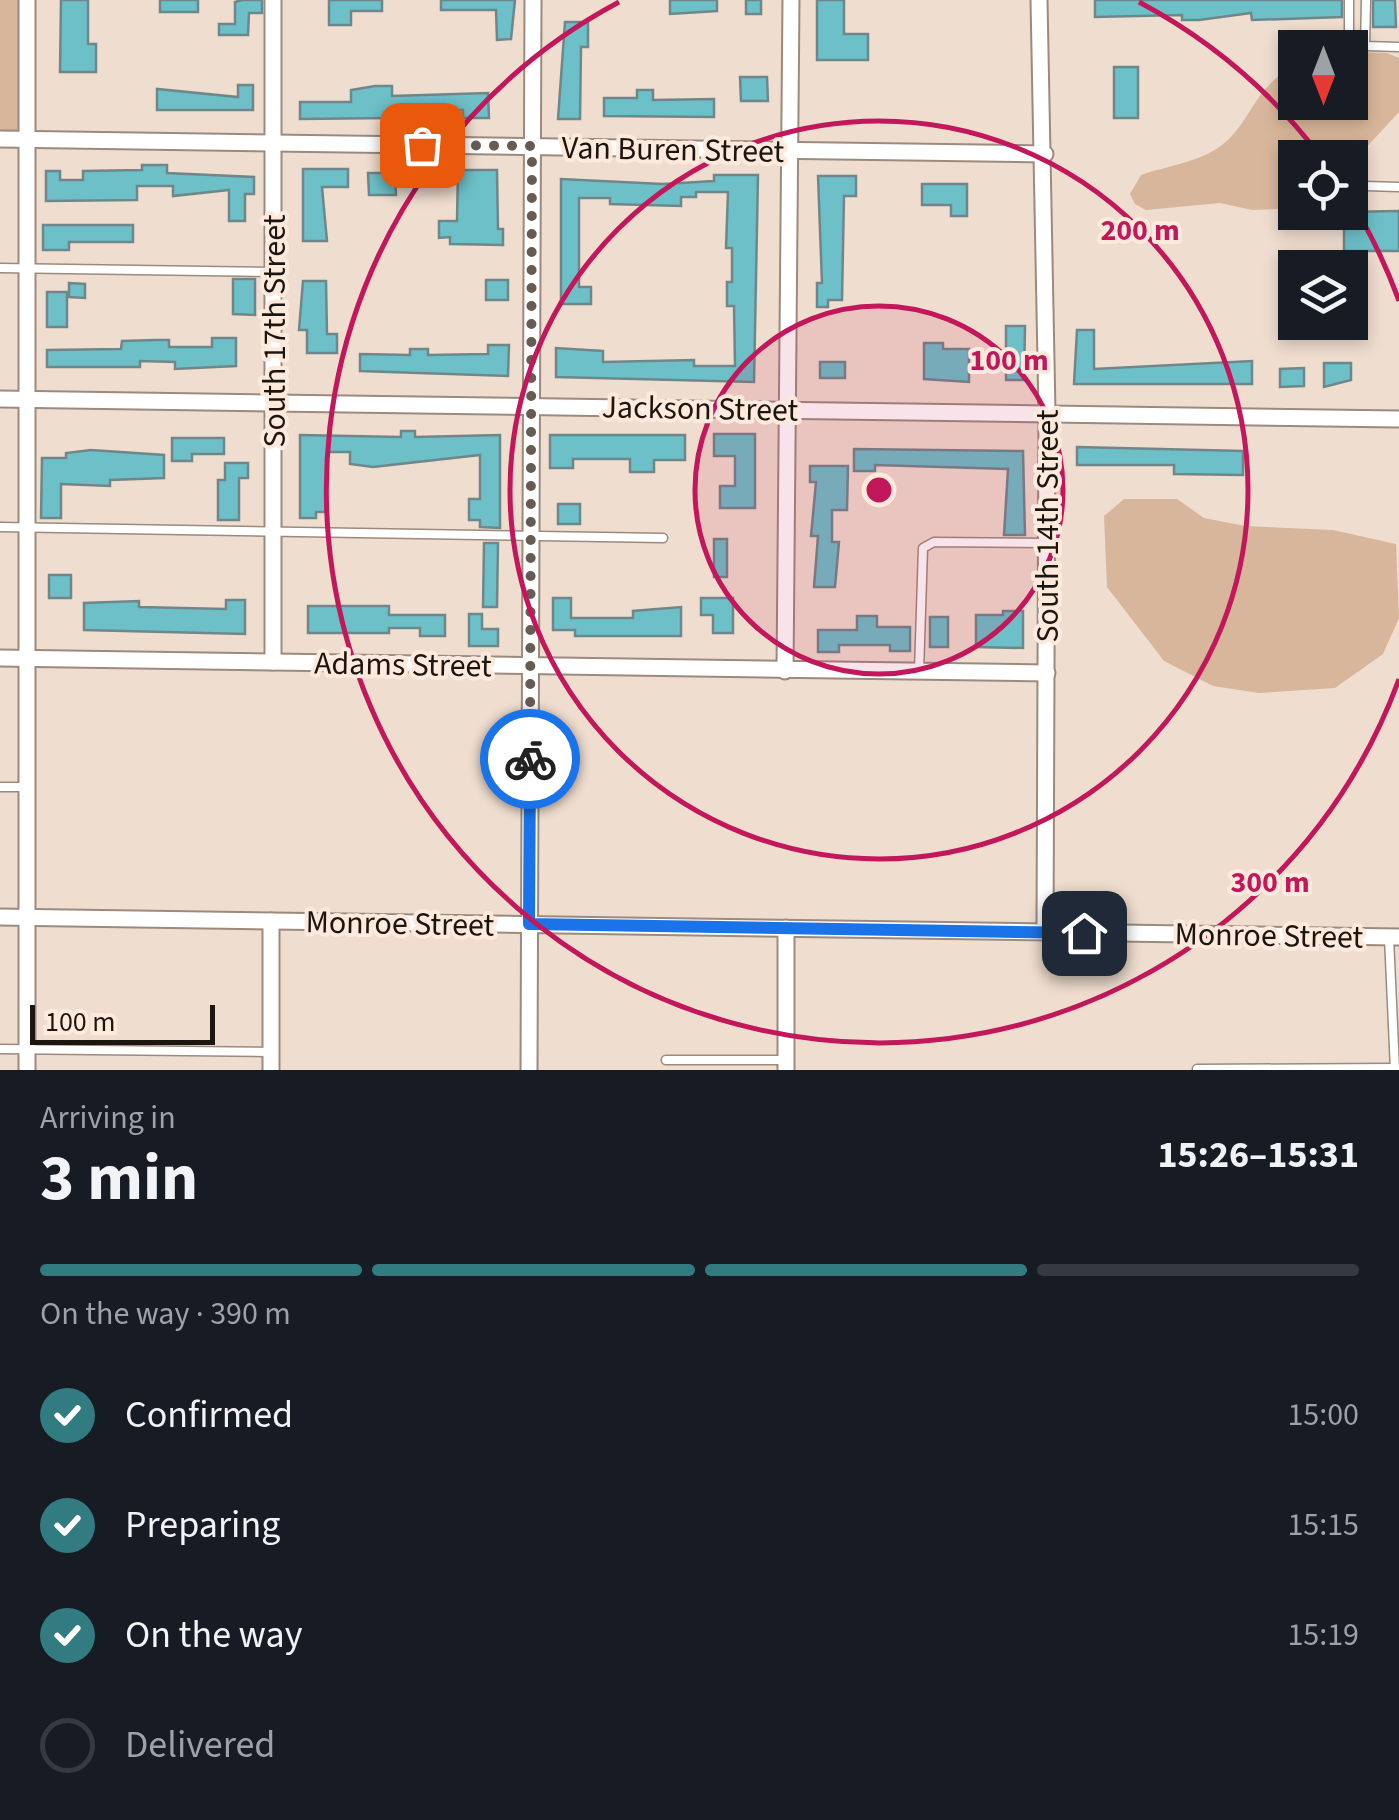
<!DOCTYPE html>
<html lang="en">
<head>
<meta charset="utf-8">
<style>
  body { margin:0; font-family:"Source Sans 3",sans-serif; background:#242831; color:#f1f3f6; height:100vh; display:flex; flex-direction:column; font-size:38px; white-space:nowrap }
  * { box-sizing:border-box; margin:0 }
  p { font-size:32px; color:#9ea1a6 }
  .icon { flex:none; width:55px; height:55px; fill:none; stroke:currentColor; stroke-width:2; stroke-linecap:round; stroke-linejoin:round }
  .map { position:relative; height:1070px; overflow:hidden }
  .details { display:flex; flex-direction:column; background:#171b24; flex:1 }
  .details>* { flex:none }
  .needle { width:65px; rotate:180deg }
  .fabs { position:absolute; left:1278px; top:30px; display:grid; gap:20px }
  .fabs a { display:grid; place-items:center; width:90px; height:90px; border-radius:0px; background:#171b24; box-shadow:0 5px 15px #0003; font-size:50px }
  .scale { position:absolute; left:30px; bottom:25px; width:185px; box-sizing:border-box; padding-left:10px; border:5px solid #1c1611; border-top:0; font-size:28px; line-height:35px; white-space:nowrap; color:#1c1611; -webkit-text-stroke:8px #fdeadc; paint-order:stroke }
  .pin { position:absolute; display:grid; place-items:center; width:85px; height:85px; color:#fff; margin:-42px; border-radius:20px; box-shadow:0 5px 15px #0006 }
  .courier { position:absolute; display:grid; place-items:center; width:100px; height:100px; margin:-50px; border:8px solid #1a73e8; border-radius:50%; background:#fff; color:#222; box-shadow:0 2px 12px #0007 }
  .headline em { font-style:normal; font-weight:700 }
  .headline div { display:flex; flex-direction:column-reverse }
  .headline { display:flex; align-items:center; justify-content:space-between; height:170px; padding:0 40px }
  h1 { font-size:65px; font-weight:700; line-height:75px }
  .bar { display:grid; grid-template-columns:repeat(4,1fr); gap:15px 10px; align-content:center; height:120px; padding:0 40px }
  .bar i { height:12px; border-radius:8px; background:#363941 }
  .bar .current { background:#327b81 }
  .bar p { grid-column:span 4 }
  ol { padding:0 40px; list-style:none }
  li { display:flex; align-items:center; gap:30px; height:110px }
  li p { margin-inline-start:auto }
  li .icon { padding:10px; border-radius:50%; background:#327b81; color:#fff; stroke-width:4 }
  li:last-child { color:#9ea1a6 }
  li i { width:55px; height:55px; border:5px solid #363941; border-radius:50% }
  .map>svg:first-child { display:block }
</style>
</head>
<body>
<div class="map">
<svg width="1399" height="1070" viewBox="0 0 1399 1070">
  <rect width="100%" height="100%" fill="#efddcf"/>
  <g fill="#d8b69b">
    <path d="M0 0H18L19 131H0Z"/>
    <path d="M1350 52 1387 53 1399 58V112L1350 165V158H1295V202L1280 209 1252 210 1220 203 1146 210 1135 204 1130 194 1141 175C1166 166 1201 162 1222 145 1252 121 1253 88 1295 65V102H1350Z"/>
    <path d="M1124 499H1177L1204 518 1245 526 1333 530 1396 544 1399 618 1383 654 1335 688 1259 693 1213 686 1164 661 1107 587 1104 516Z"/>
  </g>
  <g fill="#6dc0c8" stroke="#6f878a" stroke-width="2.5">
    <path d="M61 0H88V44H96V72H60Z"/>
    <rect x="160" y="0" width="38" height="12"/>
    <path d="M242 0H262V13H249L248 35H219V24H235V2Z"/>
    <path d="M329 0H382V11H351V25H329Z"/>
    <path d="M441 0H515L511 39 497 40 496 10H441Z"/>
    <path d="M670 0H717V11L670 14Z"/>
    <rect x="746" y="0" width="15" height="14"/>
    <path d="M817 0H844V34H868V60H817Z"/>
    <path d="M1095 0H1342V17L1252 20 1251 13 1199 20H1182V15L1095 17Z"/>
    <path d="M1373 0H1395L1396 27H1373Z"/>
    <path d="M565 22H588V47H581L580 119H558Z"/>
    <rect x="1114" y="67" width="24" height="51"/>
    <path d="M740 77H767L768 101H741Z"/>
    <path d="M238 85H253V110H157V89L238 97Z"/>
    <path d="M375 86H392V96L488 93 489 118H463V110H425L392 111V118L300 119V102H351V90Z"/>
    <path d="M637 90H653V100L714 99V117L604 116V98H637Z"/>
    <path d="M142 165H167V173L254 177V194H245V221H229V190L173 196V186H137V200L46 201V171H60V180H83V171L142 170Z"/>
    <path d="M303 169H348V187H322L327 241H303Z"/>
    <path d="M458 170H497L498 229H503V245L450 244V237L439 238V221H457Z"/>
    <path d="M368 173H395L396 195H369Z"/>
    <path d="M714 175H758L754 382 556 377V348L603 351V362L694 360V366H735L734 306H727V282H732V248H726L728 192H696V197H681V206L610 204V198H579V287H591V304H561V179L663 184 714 181Z"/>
    <path d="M818 176H856V196H844L842 300H828V307H817V283H822Z"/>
    <path d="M922 184H967V216H951V205H922Z"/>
    <path d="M1399 211V251H1344V212Z"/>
    <path d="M43 225H133V242H69V250H43Z"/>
    <path d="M233 279H255V315L233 314Z"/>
    <rect x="486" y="280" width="22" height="20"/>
    <path d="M303 281H326L327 334H337V353H307V330H299Z"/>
    <path d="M69 283 85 284V298L69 297Z"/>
    <rect x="47" y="292" width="20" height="35"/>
    <path d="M1006 326H1025L1024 380H1006Z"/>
    <path d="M1077 330H1094V369L1252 361V384H1074Z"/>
    <path d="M212 338H236V366L175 369V362L140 361V367H47V350L121 349 122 341 155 340H169V347H212Z"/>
    <path d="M924 343H943V349H969V382L924 379Z"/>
    <path d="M488 345H509L508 376 360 371V354L410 355V349H428V355L488 354Z"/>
    <rect x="820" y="362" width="25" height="16"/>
    <path d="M1324 363H1351V380L1324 387Z"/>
    <path d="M1304 368V386L1280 387V369Z"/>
    <path d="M401 431H415V437L500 435V528L480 527V520H469V499H480V455L373 467 350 464V452H327L326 512H316V518H300V435L401 437Z"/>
    <path d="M714 434H755V508H720V486H735V456H714Z"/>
    <path d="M550 435H685V460H654V472H630V459H573V468H550Z"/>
    <path d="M172 438H224V454H192V461H172Z"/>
    <path d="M1077 447 1243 451V475L1174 474V465H1077Z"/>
    <path d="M854 449 1023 451 1025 535H1004L1008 469 875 465V471H854Z"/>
    <path d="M91 450 164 455V478L110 480V486L61 484V518H41L42 458H66V453Z"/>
    <path d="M225 463H248V478H239V520H218V480H225Z"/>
    <path d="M810 466H848L847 510H832V542H839L835 587H814L818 536H811L816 482H810Z"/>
    <rect x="558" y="504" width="22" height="20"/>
    <rect x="714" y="539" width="13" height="38"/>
    <path d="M484 543H498L497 607H483Z"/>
    <rect x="49" y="575" width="22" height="23"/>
    <path d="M553 598H571V618H633V611L681 607V636H575V630H553Z"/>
    <path d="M701 598H733V633H713V615H701Z"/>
    <path d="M226 600H245V634L84 630V603L139 601V607L226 609Z"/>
    <path d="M308 606H389V615H445V636H420V628H389V633H308Z"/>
    <path d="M1003 611H1023V648L976 647V615H1003Z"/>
    <path d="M469 614H482V629H498V646H469Z"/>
    <path d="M857 616H877V627H910V651H890V645H839V652H818V630H857Z"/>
    <rect x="930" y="617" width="18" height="30"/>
  </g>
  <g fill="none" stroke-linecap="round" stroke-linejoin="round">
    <g stroke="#9b8a7d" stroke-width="11">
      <g id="lane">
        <path d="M1349 0V46H1365"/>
        <path d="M1366 0 1365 46 1399 47"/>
        <path d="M1365 186 1399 187"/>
        <path d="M0 268 274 272"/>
        <path d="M0 527 663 538"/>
        <path d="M919 672 923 548 934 542 1047 543"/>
        <path d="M0 787H27"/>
        <path d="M1389 937 1395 1070"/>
        <path d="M0 1049 271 1052"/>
        <path d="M666 1060H786"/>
        <path d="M1197 1069 1395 1068"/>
      </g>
    </g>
    <g stroke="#9b8a7d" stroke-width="19">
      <g id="street">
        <path d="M27 0V1070"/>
        <path d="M273 0V662"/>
        <path d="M1039 0 1047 413 1045 932"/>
        <path d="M0 139 1045 154"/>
        <path d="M0 399 1399 419"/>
        <path d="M0 658 1047 673"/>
        <path d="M785 671 791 0"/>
        <path d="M0 917 1399 937"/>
        <path d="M271 921V1070"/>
        <path d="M786 928V1070"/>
        <path d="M529 1070 533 0"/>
      </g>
    </g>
    <use href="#lane" stroke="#fff" stroke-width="8"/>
    <use href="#street" stroke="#fff" stroke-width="15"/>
  </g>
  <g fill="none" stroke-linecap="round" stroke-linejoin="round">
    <path stroke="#665c54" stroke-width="10" stroke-dasharray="0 18" d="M422 145 532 146 530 759"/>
    <path stroke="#1a73e8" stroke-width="12" d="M530 759 529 924 1084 933"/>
  </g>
  <circle cx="879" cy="490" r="184" fill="#c2185b" fill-opacity=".12"/>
  <g fill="none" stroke="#c2185b" stroke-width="5">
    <circle cx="879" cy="490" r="184"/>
    <circle cx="879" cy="490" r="369"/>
    <path d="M1399 679A553 553 0 1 1 619 2M1139 2A553 553 0 0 1 1321 157M1351 201A553 553 0 0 1 1399 301"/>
  </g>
  <g text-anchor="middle" stroke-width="8" stroke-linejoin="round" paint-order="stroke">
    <g font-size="32" fill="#1c1611" stroke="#fdeadc">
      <text transform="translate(673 149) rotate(1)" y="11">Van Buren Street</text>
      <text transform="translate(274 331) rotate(-90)" y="11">South 17th Street</text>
      <text transform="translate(700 408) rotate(1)" y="11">Jackson Street</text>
      <text transform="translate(1047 526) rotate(-90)" y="11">South 14th Street</text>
      <text transform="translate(403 664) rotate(1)" y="11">Adams Street</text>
      <text transform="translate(400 923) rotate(1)" y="11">Monroe Street</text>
      <text transform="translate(1269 935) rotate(1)" y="11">Monroe Street</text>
    </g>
  </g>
  <circle cx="879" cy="490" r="15" fill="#c2185b" stroke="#fdeadc" stroke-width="5"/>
  <g font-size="30" text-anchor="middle" font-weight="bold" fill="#c2185b" stroke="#fdeadc" stroke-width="8" stroke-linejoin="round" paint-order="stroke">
    <text x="1140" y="240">200 m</text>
    <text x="1009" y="370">100 m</text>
    <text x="1270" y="892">300 m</text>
  </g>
</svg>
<div class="fabs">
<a><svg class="needle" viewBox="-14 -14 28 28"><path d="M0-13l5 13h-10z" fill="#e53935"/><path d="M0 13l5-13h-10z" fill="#9ea1a6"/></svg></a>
<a><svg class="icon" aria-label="locate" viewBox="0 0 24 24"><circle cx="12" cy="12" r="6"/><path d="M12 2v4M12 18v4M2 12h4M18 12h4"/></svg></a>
<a><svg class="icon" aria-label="layers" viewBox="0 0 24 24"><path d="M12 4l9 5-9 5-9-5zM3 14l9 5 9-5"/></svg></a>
</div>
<div class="scale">100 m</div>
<div class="pin" style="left:422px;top:145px;background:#ea580c"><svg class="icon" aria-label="bag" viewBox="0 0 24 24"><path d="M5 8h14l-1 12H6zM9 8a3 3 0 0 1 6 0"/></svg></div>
<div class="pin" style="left:1084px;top:933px;background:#1f2937"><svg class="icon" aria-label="home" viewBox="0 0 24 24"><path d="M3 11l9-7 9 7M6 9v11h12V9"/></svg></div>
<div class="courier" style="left:530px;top:759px"><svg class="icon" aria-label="bike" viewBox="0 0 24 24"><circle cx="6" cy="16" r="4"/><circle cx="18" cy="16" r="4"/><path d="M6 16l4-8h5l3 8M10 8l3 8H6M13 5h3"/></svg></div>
</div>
<section class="details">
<div class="headline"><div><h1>3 min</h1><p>Arriving in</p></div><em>15:26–15:31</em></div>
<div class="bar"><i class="current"></i><i class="current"></i><i class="current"></i><i></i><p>On the way · 390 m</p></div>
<ol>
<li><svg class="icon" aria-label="check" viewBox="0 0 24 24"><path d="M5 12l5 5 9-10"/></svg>Confirmed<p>15:00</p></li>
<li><svg class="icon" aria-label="check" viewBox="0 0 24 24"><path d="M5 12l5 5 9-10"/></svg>Preparing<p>15:15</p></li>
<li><svg class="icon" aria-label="check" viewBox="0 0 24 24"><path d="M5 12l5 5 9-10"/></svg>On the way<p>15:19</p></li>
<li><i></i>Delivered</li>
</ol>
</section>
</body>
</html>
